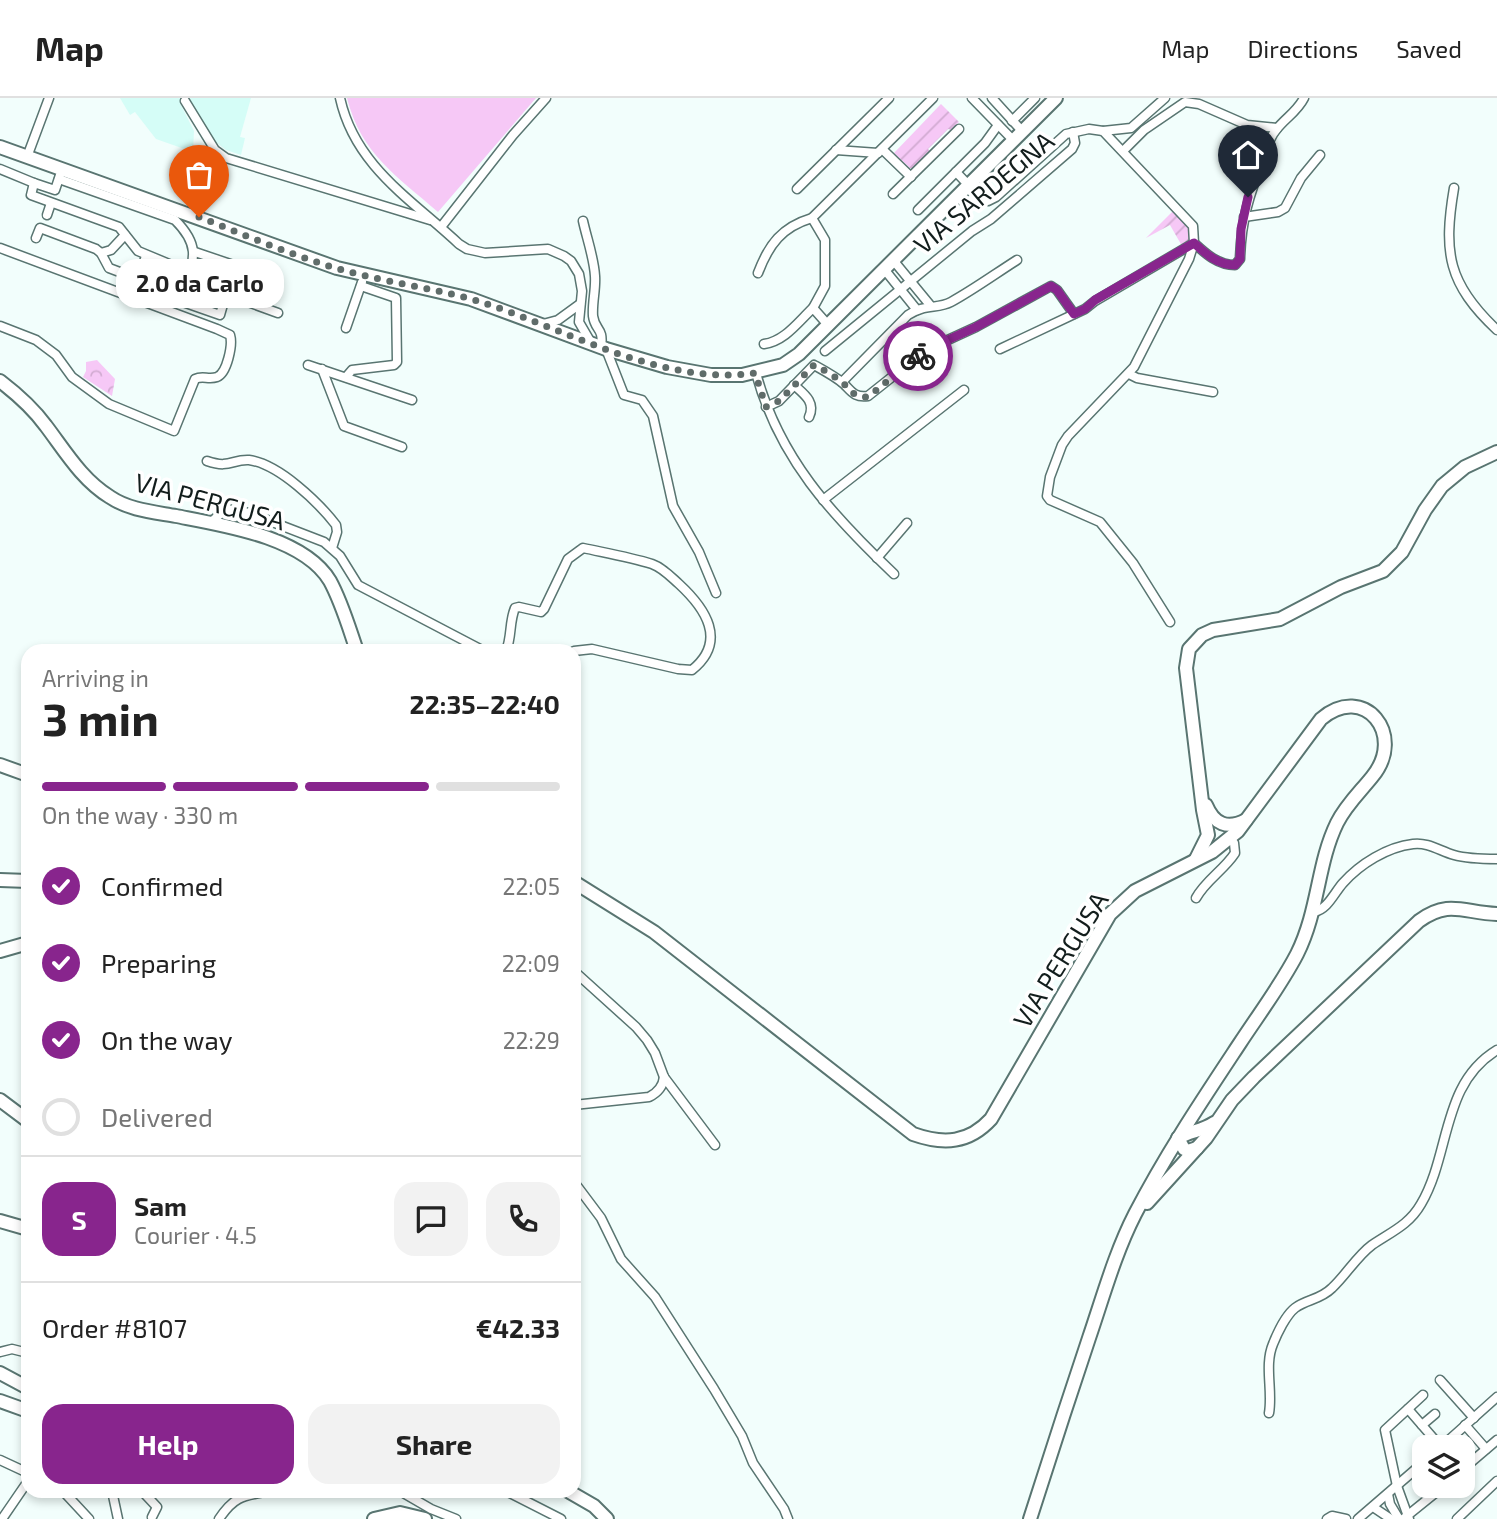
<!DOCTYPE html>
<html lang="en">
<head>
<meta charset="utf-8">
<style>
  body { margin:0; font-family:"Exo 2",sans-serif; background:#f2f2f2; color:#222; height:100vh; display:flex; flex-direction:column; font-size:26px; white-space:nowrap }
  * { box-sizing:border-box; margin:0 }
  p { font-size:23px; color:#767676 }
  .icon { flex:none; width:38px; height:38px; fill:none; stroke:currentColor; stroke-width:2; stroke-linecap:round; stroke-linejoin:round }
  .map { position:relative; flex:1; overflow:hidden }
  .side { position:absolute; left:21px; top:546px; width:560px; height:854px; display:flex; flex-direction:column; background:#fff; border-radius:21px; box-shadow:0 4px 10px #0003 }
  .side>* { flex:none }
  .fabs { position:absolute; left:1412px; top:1337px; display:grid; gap:14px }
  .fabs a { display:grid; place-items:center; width:63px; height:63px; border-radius:14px; background:#fff; box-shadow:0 4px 10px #0003; font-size:35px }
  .pin { position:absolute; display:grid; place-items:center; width:60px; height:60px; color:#fff; margin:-72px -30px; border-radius:50% 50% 50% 0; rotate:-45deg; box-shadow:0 0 7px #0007 }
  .pin .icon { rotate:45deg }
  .courier { position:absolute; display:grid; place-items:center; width:70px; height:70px; margin:-35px; border:5px solid #88258d; border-radius:50%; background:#fff; color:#222; box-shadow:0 2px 9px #0007 }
  .bubble { position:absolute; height:49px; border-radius:21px; background:#fff; box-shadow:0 4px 10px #0003; font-size:23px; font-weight:700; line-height:49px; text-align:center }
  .headline em { font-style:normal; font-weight:700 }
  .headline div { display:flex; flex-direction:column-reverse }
  .headline { display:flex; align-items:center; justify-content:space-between; height:119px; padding:0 21px }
  h1 { font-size:46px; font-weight:700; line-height:52px }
  .bar { display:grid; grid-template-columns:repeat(4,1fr); gap:10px 7px; align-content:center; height:84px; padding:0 21px }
  .bar i { height:9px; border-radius:5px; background:#e0e0e0 }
  .bar .active { background:#88258d }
  .bar p { grid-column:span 4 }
  .line { display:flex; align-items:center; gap:18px; padding:0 21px; border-top:2px solid #e0e0e0 }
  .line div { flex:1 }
  .round { display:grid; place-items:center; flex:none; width:74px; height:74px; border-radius:21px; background:#f2f2f2 }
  ol { padding:0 21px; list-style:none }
  li { display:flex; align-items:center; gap:21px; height:77px }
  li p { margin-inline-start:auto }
  li .icon { padding:7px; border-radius:50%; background:#88258d; color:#fff; stroke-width:4 }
  li:last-child { color:#767676 }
  li i { width:38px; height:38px; border:4px solid #e0e0e0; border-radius:50% }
  .button { display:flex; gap:14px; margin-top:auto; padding:14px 21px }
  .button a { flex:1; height:80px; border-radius:21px; background:#88258d; color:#fff; font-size:28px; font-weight:700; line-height:80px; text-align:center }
  .button a+a { background:#f2f2f2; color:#222 }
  header { display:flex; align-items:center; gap:42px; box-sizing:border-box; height:98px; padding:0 35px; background:#fff; border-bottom:2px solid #e0e0e0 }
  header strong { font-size:33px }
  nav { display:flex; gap:38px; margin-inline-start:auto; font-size:24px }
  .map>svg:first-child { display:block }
</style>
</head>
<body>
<header>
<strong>Map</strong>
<nav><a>Map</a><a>Directions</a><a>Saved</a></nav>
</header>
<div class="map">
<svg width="1497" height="1421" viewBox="0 0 1497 1421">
  <defs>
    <pattern id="forest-crowns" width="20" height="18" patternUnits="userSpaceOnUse" patternTransform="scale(1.75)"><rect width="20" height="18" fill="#f6c8f6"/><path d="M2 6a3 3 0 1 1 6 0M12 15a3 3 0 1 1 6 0" fill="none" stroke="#d2abd2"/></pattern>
    <pattern id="garden-furrows" width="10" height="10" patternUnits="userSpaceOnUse" patternTransform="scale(1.75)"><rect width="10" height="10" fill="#f6c8f6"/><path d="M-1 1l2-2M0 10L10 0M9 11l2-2" fill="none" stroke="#d2abd2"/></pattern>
  </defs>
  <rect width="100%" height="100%" fill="#f2fefc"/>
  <g fill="#d5fdf7">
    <path d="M120 0H187L180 5 194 33 193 54 156 41 135 14 130 17Z"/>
    <path d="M188 0H251L240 39 245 40 241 57 226 52 216 44Z"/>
  </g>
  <path fill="url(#forest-crowns)" d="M97 262 115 281 112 298 83 279 86 273V264Z"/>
  <g fill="url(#garden-furrows)">
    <path d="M941 6 959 24 951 32 948 31 928 51 930 53 913 70H910L894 55Z"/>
    <path d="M1174 112 1189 129V144L1182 148 1170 127 1146 140Z"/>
  </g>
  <path fill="#f6c8f6" d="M347 0H536L438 114C397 78 361 56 347 0Z"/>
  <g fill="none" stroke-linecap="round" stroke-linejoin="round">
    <g stroke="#597571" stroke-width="11">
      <g id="street">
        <path d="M340 0C355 68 411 101 459 146L467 151 485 155 548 151 564 158 571 163 579 176 582 193 579 224 590 243"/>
        <path d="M972 0 1013 42"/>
        <path d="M992 0 1022 33"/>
        <path d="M185 3 215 52 226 60 430 122"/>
        <path d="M1012 23 1035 0"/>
        <path d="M1103 33 1131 30 1165 0"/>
        <path d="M882 51 911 79"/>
        <path d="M836 52 878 55"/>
        <path d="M1123 53 1144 32 1185 4 1199 6 1247 27 1277 30"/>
        <path d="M27 59 49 0"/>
        <path d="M0 71 34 85"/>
        <path d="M956 74 981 100 988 103 996 99 1066 36 1089 31 1103 33 1193 128 1194 145 1095 203 1085 211 1000 251"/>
        <path d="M60 77 55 92 34 85 31 97 119 129 138 153 174 168"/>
        <path d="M59 81 175 122C205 152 191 166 180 203L220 217 226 196"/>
        <path d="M1454 90C1443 155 1448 186 1497 232"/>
        <path d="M797 91 889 0"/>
        <path d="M893 96 959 31"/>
        <path d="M918 112 985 45 998 27"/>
        <path d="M47 117 51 105"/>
        <path d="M1244 119 1278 114 1285 110 1301 80 1320 57"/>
        <path d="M812 120 825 142V188L813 210"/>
        <path d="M583 123C587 141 594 160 595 178 596 191 592 205 593 218 595 233 604 229 601 249"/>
        <path d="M441 129 513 37 546 0"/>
        <path d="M36 140 40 130 96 151 101 155 109 170 138 181 146 158"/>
        <path d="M0 150 217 231 230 237C233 247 227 275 217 279 208 282 203 277 195 281L174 333 109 306 72 279 56 257 36 242 0 228"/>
        <path d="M195 154 254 174"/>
        <path d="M101 155 111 152 125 137"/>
        <path d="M893 162 930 207"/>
        <path d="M884 171 917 212"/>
        <path d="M758 175C769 146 782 129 812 120L933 0"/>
        <path d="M187 182 278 215"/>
        <path d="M543 226 558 222 580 206"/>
        <path d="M346 230 362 184"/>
        <path d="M764 246C785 243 798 224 813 210L829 228"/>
        <path d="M606 251 624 297 642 302 653 318 673 408 699 454 716 495"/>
        <path d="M825 253 972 133 991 121 1072 51 1075 45 1073 34"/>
        <path d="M308 267 412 302"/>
        <path d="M322 271 344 328 402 349"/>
        <path d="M756 275C779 360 831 416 894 476"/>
        <path d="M1129 276 1137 280 1213 294"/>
        <path d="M346 279 352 272 394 267 397 264 396 200 361 188"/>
        <path d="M842 284 908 217C924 206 938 211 951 204 973 192 995 176 1017 162"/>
        <path d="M794 287C804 296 816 304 809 319"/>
        <path d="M766 309 779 303 814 267C823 272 836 279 844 286 852 294 855 300 868 298L926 252 976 229 1051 188 1057 192 1074 216"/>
        <path d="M207 363C230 371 232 361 249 362 279 366 319 405 336 427L337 434 332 450"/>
        <path d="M823 402 964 292"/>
        <path d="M210 425 226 411 249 415 324 444 340 458 358 487 484 553"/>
        <path d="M877 460 907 425"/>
        <path d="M1170 524 1133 465 1100 424 1050 402 1047 398 1050 379 1062 347 1068 338 1134 269 1189 161 1194 145C1206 156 1218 167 1235 167L1240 161C1241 123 1249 97 1263 62 1266 52 1269 40 1276 32 1285 20 1297 14 1304 0"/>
        <path d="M506 553C512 539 509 524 515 510L519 509 541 514 544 511 568 461 583 450C606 455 630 459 652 466 663 470 670 478 679 486 705 510 728 543 692 572L678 571 592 551 574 553"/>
        <path d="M1196 800C1206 782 1224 772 1235 755L1234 745 1229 740"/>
        <path d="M1314 814C1328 811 1334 795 1343 785 1360 766 1387 749 1413 746 1428 744 1440 753 1454 757 1468 761 1483 761 1497 761"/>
        <path d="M574 873 636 929 647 942 655 955 664 979 715 1047"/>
        <path d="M574 1007 649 999C657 995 663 989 664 979"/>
        <path d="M574 1084 601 1120 621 1161 655 1199 714 1291 742 1338 753 1365 784 1411 788 1421"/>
        <path d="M0 1254 12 1251 28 1255"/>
        <path d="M1440 1282 1474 1320"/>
        <path d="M1408 1311 1441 1349"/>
        <path d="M1269 1315C1273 1293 1264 1267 1273 1246 1277 1236 1286 1217 1295 1210 1307 1201 1320 1202 1332 1190 1346 1177 1357 1158 1372 1147 1391 1134 1409 1127 1421 1106 1451 1055 1441 986 1497 952"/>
        <path d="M1422 1327 1435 1316"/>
        <path d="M1465 1327 1486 1351"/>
        <path d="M1441 1349 1497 1299"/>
        <path d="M0 1362 28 1375"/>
        <path d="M1463 1371 1497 1342"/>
        <path d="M63 1393 89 1421"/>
        <path d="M112 1393 118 1421"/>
        <path d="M142 1393 157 1409 152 1419"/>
        <path d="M400 1393 431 1411 456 1421"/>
        <path d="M506 1393 561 1421"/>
        <path d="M1388 1396 1390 1406 1399 1421"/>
        <path d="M1373 1409 1391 1421"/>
        <path d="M2 1421 28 1383"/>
        <path d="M219 1421C235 1397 244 1398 271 1393"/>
        <path d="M1327 1421 1332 1418 1346 1421"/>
        <path d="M1358 1421 1424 1364"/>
        <path d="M1403 1421 1444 1388"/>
        <path d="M1409 1421 1397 1388 1385 1332 1423 1297"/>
        <path d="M1457 1421 1497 1383"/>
      </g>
    </g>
    <g stroke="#597571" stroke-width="16">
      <g id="secondary">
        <path d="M0 283C17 296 33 310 46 328 65 353 82 382 110 399 129 412 154 414 176 418 223 427 304 439 330 483 342 505 349 530 357 553"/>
        <path d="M0 667 28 677"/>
        <path d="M1206 707C1214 726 1227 732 1246 722"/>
        <path d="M1196 761 1208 737 1203 712 1186 570 1189 551 1202 537 1213 532 1280 521 1341 489 1383 473 1402 454 1425 412 1442 388 1465 369 1497 354"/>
        <path d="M0 782 28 783"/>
        <path d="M574 784 654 834 913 1036C944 1047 969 1045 991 1021L1110 816 1135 793 1212 754 1238 733 1321 621C1364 584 1407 637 1372 679 1360 694 1346 707 1337 725 1317 766 1319 812 1297 856 1281 887 1259 916 1240 945 1203 1001 1166 1056 1135 1116 1115 1155 1103 1199 1089 1240 1069 1300 1049 1361 1030 1421"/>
        <path d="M0 853 28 845"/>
        <path d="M0 1002 28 1023"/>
        <path d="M1197 1050 1188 1053 1184 1051 1178 1040C1190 1033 1202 1033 1214 1025"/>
        <path d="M1147 1105 1206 1040 1232 1002 1254 979 1419 823C1449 801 1464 815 1497 816"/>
        <path d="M0 1123 28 1131"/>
        <path d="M0 1275 28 1290"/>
        <path d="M0 1303 28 1313"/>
        <path d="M568 1393 594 1408 607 1421"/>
        <path d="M374 1421 400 1415 425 1421"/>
      </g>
    </g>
    <g stroke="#597571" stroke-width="16">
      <path id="primary" d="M0 49 337 170 471 201 606 251 667 269 711 277H742L783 267 799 256 1056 0"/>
    </g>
    <use href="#street" stroke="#fff" stroke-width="8"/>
    <use href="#secondary" stroke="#fff" stroke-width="12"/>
    <use href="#primary" stroke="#fff" stroke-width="12"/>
  </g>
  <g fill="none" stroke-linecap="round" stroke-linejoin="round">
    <path stroke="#606c6a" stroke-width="7" stroke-dasharray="0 12.6" d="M199 119C245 137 291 157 339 171 387 185 437 190 484 205 570 233 663 288 755 275L766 309 779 303 814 267C823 271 836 279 844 286 852 294 855 300 868 299L918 258"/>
    <path stroke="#88258d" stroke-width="9" d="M918 258 926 252 976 229 1051 188 1057 192 1074 216 1085 211 1095 202 1194 145C1206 156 1218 167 1235 167L1240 161 1241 131 1248 99"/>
  </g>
  <g text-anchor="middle" stroke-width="7" stroke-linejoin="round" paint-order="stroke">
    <g font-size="26" fill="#121d1c" stroke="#fff">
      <text transform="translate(984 95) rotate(-40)" y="9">VIA SARDEGNA</text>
      <text transform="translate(210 404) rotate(15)" y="9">VIA PERGUSA</text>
      <text transform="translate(1061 862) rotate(-58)" y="9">VIA PERGUSA</text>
    </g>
  </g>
</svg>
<div class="fabs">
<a><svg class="icon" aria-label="layers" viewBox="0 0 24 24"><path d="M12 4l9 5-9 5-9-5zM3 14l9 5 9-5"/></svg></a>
</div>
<div class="pin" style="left:199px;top:119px;background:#ea580c"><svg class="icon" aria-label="bag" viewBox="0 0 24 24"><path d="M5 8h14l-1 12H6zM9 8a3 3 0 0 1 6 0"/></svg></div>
<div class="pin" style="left:1248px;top:99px;background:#1f2937"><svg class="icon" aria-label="home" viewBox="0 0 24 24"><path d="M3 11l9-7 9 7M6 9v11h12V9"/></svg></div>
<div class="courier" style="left:918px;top:258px"><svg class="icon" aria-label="bike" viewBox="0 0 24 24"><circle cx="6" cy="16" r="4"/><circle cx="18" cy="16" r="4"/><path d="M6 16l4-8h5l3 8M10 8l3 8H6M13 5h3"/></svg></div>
<div class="bubble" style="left:116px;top:161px;width:168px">2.0 da Carlo</div>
<section class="side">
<div class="headline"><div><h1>3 min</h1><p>Arriving in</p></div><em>22:35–22:40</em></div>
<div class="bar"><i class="active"></i><i class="active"></i><i class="active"></i><i></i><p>On the way · 330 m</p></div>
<ol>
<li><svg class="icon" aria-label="check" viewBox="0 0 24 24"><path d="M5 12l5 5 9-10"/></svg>Confirmed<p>22:05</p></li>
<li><svg class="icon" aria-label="check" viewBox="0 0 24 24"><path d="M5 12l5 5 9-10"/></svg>Preparing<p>22:09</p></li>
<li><svg class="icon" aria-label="check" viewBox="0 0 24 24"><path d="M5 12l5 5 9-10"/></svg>On the way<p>22:29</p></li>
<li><i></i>Delivered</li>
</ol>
<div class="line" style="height:126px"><b class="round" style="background:#88258d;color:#fff">S</b><div><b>Sam</b><p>Courier · 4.5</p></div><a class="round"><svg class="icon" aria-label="chat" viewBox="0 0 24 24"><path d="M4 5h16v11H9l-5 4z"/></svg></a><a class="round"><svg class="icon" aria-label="phone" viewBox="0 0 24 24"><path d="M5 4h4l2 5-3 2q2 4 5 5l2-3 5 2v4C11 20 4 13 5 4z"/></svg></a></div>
<div class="line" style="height:91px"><div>Order #8107</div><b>€42.33</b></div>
<div class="button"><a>Help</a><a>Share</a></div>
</section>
</div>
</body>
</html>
